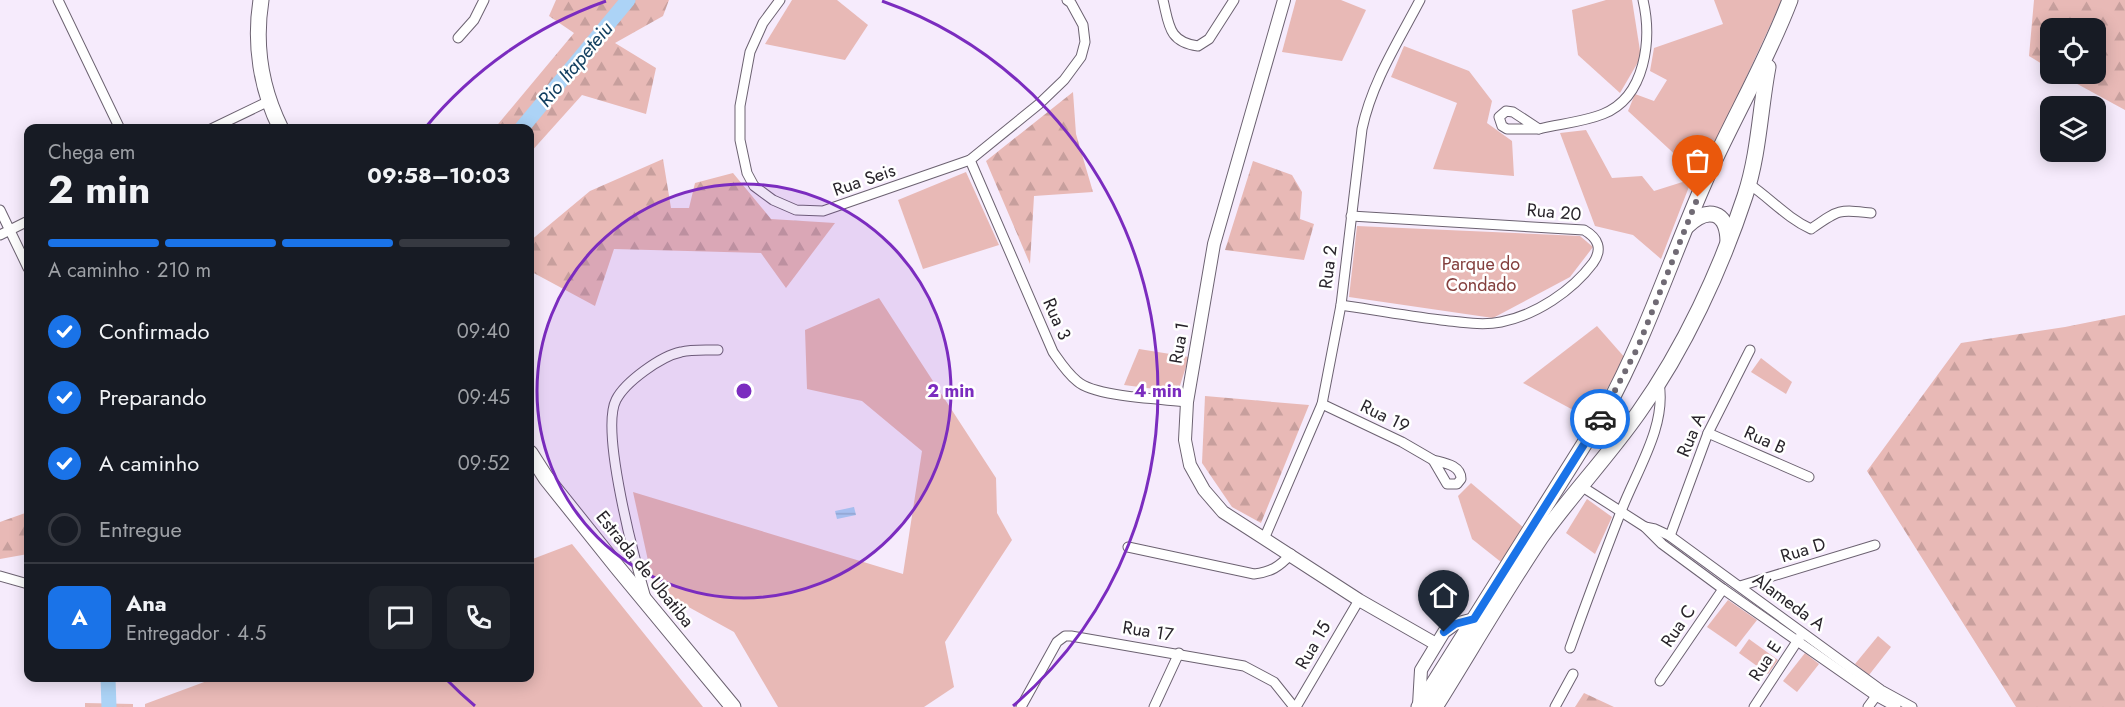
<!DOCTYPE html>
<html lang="pt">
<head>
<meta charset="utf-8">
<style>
  body { margin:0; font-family:Jost,sans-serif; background:#20242c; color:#f1f3f6; height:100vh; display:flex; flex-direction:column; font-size:22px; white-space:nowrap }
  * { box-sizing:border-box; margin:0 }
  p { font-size:20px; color:#9ea1a6 }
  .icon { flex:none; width:33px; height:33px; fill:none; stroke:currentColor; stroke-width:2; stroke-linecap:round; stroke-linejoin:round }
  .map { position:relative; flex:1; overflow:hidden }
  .sheet { position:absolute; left:24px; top:124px; width:510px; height:558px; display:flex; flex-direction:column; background:#171b24; border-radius:12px; box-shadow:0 3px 15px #0003 }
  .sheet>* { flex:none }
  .buttons { position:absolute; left:2040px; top:18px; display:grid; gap:12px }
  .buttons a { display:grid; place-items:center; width:66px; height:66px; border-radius:12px; background:#171b24; box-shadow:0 3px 15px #0003; font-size:30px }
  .pin { position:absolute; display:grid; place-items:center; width:51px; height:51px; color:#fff; margin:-62px -26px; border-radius:50% 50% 50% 0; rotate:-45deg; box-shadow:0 0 6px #0007 }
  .pin .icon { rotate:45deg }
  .courier { position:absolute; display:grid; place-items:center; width:60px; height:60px; margin:-30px; border:4px solid #1a73e8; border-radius:50%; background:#fff; color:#222; box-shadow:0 2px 8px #0007 }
  .overview em { font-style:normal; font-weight:700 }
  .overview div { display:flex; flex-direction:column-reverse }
  .overview { display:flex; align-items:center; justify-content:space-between; height:102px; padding:0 24px }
  h1 { font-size:39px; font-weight:700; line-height:45px }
  .bar { display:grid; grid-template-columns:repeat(4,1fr); gap:9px 6px; align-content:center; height:72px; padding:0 24px }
  .bar i { height:8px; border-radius:4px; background:#363941 }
  .bar .on { background:#1a73e8 }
  .bar p { grid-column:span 4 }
  .line { display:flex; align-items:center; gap:15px; padding:0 24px; border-top:2px solid #363941 }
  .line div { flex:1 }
  .round { display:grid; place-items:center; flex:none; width:63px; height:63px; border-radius:12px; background:#20242c }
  ol { padding:0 24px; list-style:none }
  li { display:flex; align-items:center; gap:18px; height:66px }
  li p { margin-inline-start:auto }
  li .icon { padding:6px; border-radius:50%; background:#1a73e8; color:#fff; stroke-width:4 }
  li:last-child { color:#9ea1a6 }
  li i { width:33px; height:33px; border:3px solid #363941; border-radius:50% }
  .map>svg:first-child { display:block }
</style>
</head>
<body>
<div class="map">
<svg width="2125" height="707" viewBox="0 0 2125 707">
  <defs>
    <pattern id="forest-firs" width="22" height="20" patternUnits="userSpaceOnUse" patternTransform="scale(1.5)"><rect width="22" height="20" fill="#e8b9b6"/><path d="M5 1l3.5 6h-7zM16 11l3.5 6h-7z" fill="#c79f9d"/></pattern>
    <pattern id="water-rules" width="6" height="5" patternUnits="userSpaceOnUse" patternTransform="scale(1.5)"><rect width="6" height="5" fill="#acd3f6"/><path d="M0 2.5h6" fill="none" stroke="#94b5d3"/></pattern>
  </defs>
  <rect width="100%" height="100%" fill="#f6ebfc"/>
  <g fill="#e8b9b6">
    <path d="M792 0H837L868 25 845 60 765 44Z"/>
    <path d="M1296 0H1341L1366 10 1342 61 1282 52Z"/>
    <path d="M1606 0H1632L1641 57 1620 93 1578 55 1572 10Z"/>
    <path d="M1714 0H1782L1718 138 1695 173 1628 111 1635 94 1654 101 1667 80 1650 71 1654 48 1723 24Z"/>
    <path d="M1404 46 1469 71 1492 101 1487 123 1512 141 1514 176 1433 169 1457 103 1391 77Z"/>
    <path d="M1586 130 1612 178 1642 176 1654 191 1692 179 1661 259 1633 235 1595 226 1560 133Z"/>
    <path d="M966 172 999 245 923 269 898 200Z"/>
    <path d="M1357 226 1580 236 1593 247 1570 277 1493 318 1349 297Z"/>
    <path d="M879 298 996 478 997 513 1012 540 945 642 954 687 924 707H778L734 632 654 588 633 492 903 574 922 451 862 401 807 389 805 330Z"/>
    <path d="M1597 326 1626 359 1588 418 1523 383Z"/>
    <path d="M1139 349 1189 357 1178 392 1124 385Z"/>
    <path d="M1761 358 1792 382 1786 394 1751 372Z"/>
    <path d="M1471 483 1524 528 1501 562 1472 539 1458 496Z"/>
    <path d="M1587 499 1612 517 1595 554 1566 533Z"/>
    <path d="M572 544 703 707H145V704L215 678H530V560Z"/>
    <path d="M1728 600 1757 620 1736 647 1707 627Z"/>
    <path d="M1878 636 1891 647 1869 675 1855 664Z"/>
    <path d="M1749 639 1778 660 1768 674 1739 653Z"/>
    <path d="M1805 653 1819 664 1797 692 1783 681Z"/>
  </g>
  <g fill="url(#forest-firs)">
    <path d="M556 0H669L663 16 615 43 656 68 646 114 582 95 530 153V129H494L574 33 549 16Z"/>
    <path d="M2034 0H2125V110L2059 74H2096V28H2050V69L2029 56Z"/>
    <path d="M1073 92 1076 134 1093 192 1034 196 1030 264 986 161Z"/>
    <path d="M663 159 671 208H689L695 183 733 173 771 219 835 223 786 288 761 253 614 249 595 306 530 271V241L590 191Z"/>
    <path d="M1253 161 1292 175 1302 192 1300 219 1314 224 1304 260 1225 250Z"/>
    <path d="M2125 315V707H2016L1867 471 1961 343 2065 327Z"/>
    <path d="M1205 396 1309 405 1261 523 1232 507 1202 463Z"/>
    <path d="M28 512V554L0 559V522Z"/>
    <path d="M1584 693 1614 707H1575Z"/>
    <path d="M85 703 133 704V707H85Z"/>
  </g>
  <path fill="url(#water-rules)" d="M854 507 856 515 837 519 835 511Z"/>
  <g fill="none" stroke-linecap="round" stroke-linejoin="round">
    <g stroke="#acd3f6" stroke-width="15">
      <path d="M521 129 628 0"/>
      <path d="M108 678 109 707"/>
    </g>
    <g stroke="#6c6271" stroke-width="11">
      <g id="minor">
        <path d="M58 0 120 129"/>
        <path d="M780 0 763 23 750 52 740 106V140L747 173 754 186 773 200 796 210 823 211 970 160 1039 104 1064 80 1081 57 1085 42 1083 25 1071 3 1067 0"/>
        <path d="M1163 0C1169 24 1168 42 1198 46L1209 39 1234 0"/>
        <path d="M458 38 474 20 484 0"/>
        <path d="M1506 111 1513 112 1539 129H1507L1502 126 1499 117Z"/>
        <path d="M211 129 269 101"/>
        <path d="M1539 129C1559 124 1583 122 1603 114 1646 97 1652 39 1643 0"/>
        <path d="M970 160 1053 352C1060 362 1067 373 1077 381 1094 397 1162 399 1187 402"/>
        <path d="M1749 184C1771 199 1787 218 1811 229 1838 210 1838 209 1871 213"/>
        <path d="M0 210 28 268"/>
        <path d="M0 235 28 221"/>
        <path d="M1341 305C1374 310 1408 316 1441 320 1461 322 1482 326 1501 322 1536 315 1572 291 1593 263 1603 249 1598 238 1584 230L1351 216"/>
        <path d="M1322 404 1402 442 1433 460"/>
        <path d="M1708 433 1809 477"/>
        <path d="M1433 460C1444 463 1461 465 1461 479L1457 484H1447Z"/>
        <path d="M1581 486 1645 527 1662 544 1723 589 1876 696 1896 707"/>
        <path d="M1645 527 1655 529 1670 536 1881 690 1912 707"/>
        <path d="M1670 536 1708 433 1750 350"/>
        <path d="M1264 539 1322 404 1341 305 1362 129C1372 82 1398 42 1420 0"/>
        <path d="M1128 547 1254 574C1271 572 1279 567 1291 554"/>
        <path d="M0 576 28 584"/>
        <path d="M1740 586 1875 545"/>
        <path d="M646 598C635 561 600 431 616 400 625 382 661 356 681 352 692 349 706 350 718 350"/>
        <path d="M1570 648C1586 603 1603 558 1620 514 1635 473 1667 427 1659 383"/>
        <path d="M1660 681 1723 589"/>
        <path d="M1021 707 1057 642 1065 636H1071L1244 666 1274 682 1294 707"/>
        <path d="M1154 707 1179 653"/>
        <path d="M1296 707 1359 600"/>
        <path d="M1555 707 1573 674"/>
        <path d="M1754 707 1800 637"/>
        <path d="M1868 707 1879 692"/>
      </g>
    </g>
    <g stroke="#6c6271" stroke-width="14">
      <g id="tertiary">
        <path d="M1284 0 1214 244 1187 402 1185 440 1190 465 1204 490 1223 512 1359 600 1436 644"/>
        <path d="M1419 705 1421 670 1444 632 1455 624 1474 619"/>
      </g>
    </g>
    <g stroke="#6c6271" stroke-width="17">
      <g id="primary">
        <path d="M261 0C254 44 261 89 281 129"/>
        <path d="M530 453 546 478 618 568 733 707"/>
      </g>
    </g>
    <g stroke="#6c6271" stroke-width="17">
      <g id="trunk">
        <path d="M1687 226C1708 206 1727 211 1728 241"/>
        <path d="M1419 707 1605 411C1646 337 1671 258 1705 181 1732 120 1766 63 1790 0"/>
        <path d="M1435 707C1470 651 1504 592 1541 537 1572 494 1609 455 1639 412 1684 349 1721 269 1745 196 1759 154 1760 109 1768 67"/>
      </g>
    </g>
    <use href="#minor" stroke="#fff" stroke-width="9"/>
    <use href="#tertiary" stroke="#fff" stroke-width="12"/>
    <use href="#primary" stroke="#fff" stroke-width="15"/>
    <use href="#trunk" stroke="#fff" stroke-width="15"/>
  </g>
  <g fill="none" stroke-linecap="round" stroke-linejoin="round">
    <path stroke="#706a74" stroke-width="6" stroke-dasharray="0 10.8" d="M1600 419 1638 347 1698 197"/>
    <path stroke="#1a73e8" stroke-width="8" d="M1444 632 1455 624 1474 619 1600 419"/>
  </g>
  <circle cx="744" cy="391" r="207" fill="#7b2cbf" fill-opacity=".12"/>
  <g fill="none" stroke="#7b2cbf" stroke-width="3">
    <circle cx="744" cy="391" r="207"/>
    <path d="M475 706A414 414 0 0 1 446 679M425 128A414 414 0 0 1 606 1M882 1A414 414 0 0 1 1013 706"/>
  </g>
  <g text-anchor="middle" stroke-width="5" stroke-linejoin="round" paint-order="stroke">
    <g font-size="18" fill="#28242a" stroke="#fff">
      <text transform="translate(864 180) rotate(-19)" y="6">Rua Seis</text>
      <text transform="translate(1554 212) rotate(5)" y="6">Rua 20</text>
      <text transform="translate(1328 267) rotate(-83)" y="6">Rua 2</text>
      <text transform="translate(1057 319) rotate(66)" y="6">Rua 3</text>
      <text transform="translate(1179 343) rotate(-80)" y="6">Rua 1</text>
      <text transform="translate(1385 416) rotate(26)" y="6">Rua 19</text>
      <text transform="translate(1691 435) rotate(-67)" y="6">Rua A</text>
      <text transform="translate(1765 440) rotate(24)" y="6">Rua B</text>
      <text transform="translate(1803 550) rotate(-17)" y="6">Rua D</text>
      <text transform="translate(645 569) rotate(51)" y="6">Estrada de Ubatiba</text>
      <text transform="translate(1789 602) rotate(36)" y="6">Alameda A</text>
      <text transform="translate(1678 626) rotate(-56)" y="6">Rua C</text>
      <text transform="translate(1148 631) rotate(9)" y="6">Rua 17</text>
      <text transform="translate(1313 645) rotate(-60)" y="6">Rua 15</text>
      <text transform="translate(1765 661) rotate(-57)" y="6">Rua E</text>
    </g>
    <g font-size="18" fill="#84403e" stroke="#fff">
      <text x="1481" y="270">Parque do<tspan x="1481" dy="21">Condado</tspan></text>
    </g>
    <g font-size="20" font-style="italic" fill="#113e5f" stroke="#fff">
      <text transform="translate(575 64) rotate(-50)" y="7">Rio Itapeteiu</text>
    </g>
  </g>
  <circle cx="744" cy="391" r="9" fill="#7b2cbf" stroke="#fff" stroke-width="3"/>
  <g font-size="18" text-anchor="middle" font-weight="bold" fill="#7b2cbf" stroke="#fff" stroke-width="5" stroke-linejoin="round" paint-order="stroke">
    <text x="951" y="397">2 min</text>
    <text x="1158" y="397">4 min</text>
  </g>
</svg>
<div class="buttons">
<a><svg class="icon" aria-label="locate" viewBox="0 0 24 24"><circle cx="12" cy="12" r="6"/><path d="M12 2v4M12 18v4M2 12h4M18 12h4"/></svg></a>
<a><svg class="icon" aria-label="layers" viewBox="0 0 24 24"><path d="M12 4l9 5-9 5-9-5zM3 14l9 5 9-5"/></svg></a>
</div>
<div class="pin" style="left:1698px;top:197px;background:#ea580c"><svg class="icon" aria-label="bag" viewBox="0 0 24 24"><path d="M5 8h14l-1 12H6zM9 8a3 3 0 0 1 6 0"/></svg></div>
<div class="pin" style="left:1444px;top:632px;background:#1f2937"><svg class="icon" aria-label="home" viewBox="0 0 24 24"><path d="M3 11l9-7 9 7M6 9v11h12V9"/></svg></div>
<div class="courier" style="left:1600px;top:419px"><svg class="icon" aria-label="car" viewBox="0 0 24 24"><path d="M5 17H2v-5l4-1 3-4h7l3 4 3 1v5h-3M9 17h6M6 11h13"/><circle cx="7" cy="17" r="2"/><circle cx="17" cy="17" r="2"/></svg></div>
<section class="sheet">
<div class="overview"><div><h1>2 min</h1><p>Chega em</p></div><em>09:58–10:03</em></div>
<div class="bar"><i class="on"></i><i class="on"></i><i class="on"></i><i></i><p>A caminho · 210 m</p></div>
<ol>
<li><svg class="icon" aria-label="check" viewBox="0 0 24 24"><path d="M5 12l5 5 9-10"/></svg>Confirmado<p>09:40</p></li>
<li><svg class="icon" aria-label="check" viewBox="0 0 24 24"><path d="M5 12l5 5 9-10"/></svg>Preparando<p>09:45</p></li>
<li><svg class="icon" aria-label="check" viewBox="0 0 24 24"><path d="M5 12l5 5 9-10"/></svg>A caminho<p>09:52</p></li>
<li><i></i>Entregue</li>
</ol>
<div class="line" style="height:108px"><b class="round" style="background:#1a73e8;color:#fff">A</b><div><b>Ana</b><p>Entregador · 4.5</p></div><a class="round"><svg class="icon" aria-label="chat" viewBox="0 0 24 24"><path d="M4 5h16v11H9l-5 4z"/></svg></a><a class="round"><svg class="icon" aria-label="phone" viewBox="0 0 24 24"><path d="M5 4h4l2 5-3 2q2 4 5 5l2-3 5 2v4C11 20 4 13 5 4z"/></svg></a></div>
</section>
</div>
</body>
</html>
